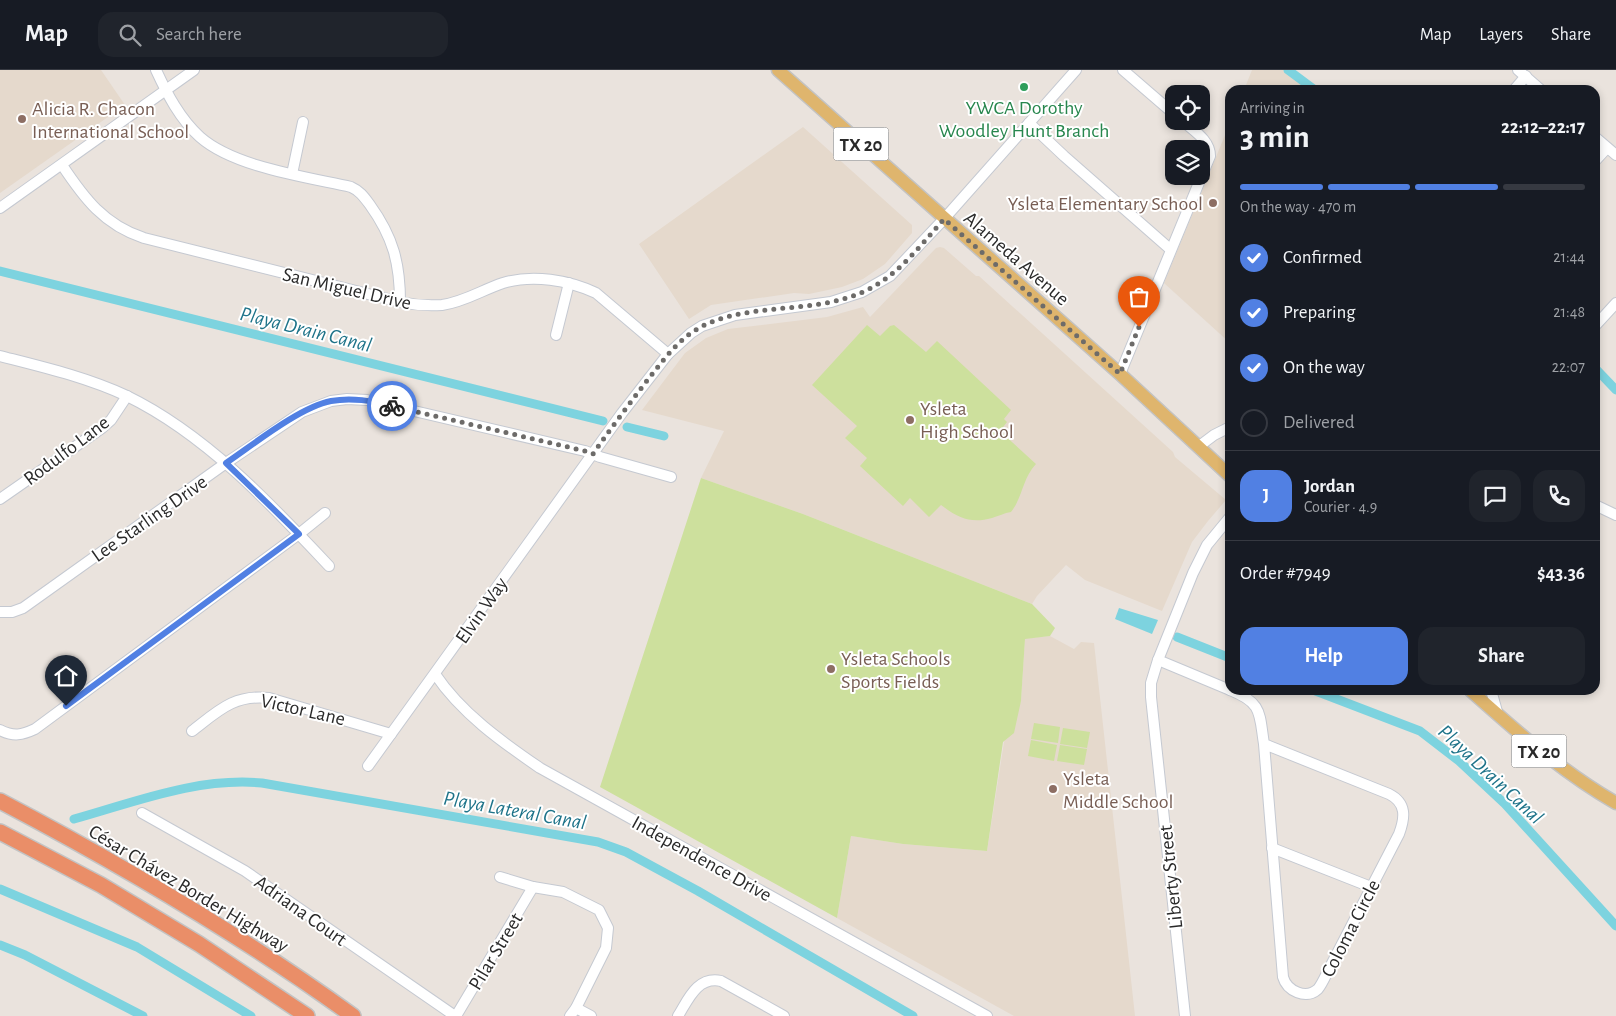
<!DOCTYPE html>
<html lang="en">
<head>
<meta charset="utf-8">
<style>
  body { margin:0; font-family:"Alegreya Sans",sans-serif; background:#20242c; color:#f1f3f6; height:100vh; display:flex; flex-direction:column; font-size:19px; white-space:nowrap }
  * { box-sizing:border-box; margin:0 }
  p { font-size:16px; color:#9ea1a6 }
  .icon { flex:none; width:28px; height:28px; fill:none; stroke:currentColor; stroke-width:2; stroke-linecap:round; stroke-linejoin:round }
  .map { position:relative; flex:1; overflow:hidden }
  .sheet { position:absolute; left:1225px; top:15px; width:375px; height:610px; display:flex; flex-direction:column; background:#171b24; border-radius:15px; box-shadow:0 2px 8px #0003 }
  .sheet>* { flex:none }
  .fabs { position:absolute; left:1165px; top:15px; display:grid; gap:10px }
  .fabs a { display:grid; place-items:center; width:45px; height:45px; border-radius:10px; background:#171b24; box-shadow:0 2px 8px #0003; font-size:25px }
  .pin { position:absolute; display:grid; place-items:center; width:42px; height:42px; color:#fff; margin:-51px -21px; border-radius:50% 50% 50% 0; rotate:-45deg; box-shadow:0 0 5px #0007 }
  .pin .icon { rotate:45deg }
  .courier { position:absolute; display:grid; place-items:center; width:50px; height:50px; margin:-25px; border:4px solid #5180e3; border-radius:50%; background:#fff; color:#222; box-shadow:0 1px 6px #0007 }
  .headline em { font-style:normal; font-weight:700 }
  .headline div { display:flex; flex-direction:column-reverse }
  .headline { display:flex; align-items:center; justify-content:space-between; height:85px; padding:0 15px }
  h1 { font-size:32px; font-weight:700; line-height:38px }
  .bar { display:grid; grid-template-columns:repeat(4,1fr); gap:8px 5px; align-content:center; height:60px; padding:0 15px }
  .bar i { height:6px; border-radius:4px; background:#363941 }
  .bar .selected { background:#5180e3 }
  .bar p { grid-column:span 4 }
  .line { display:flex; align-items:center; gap:12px; padding:0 15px; border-top:1px solid #363941 }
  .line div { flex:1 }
  .round { display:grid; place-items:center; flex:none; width:52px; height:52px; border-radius:15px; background:#20242c }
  ol { padding:0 15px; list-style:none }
  li { display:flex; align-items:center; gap:15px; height:55px }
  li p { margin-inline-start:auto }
  li .icon { padding:5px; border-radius:50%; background:#5180e3; color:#fff; stroke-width:4 }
  li:last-child { color:#9ea1a6 }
  li i { width:28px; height:28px; border:2px solid #363941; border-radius:50% }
  .cta { display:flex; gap:10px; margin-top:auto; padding:10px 15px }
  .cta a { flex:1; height:58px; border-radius:15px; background:#5180e3; color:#fff; font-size:20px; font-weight:700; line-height:58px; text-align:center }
  .cta a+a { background:#20242c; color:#f1f3f6 }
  header { display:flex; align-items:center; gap:30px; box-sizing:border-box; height:70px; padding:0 25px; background:#171b24; border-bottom:1px solid #363941 }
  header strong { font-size:24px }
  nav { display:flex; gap:28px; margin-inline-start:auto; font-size:18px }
  .search { width:350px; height:45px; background:#20242c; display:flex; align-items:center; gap:12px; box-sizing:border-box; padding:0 18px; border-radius:15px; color:#9ea1a6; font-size:19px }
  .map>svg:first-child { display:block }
</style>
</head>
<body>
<header>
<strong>Map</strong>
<div class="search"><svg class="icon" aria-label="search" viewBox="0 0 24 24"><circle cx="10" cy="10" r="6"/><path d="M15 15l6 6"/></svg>Search here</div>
<nav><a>Map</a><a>Layers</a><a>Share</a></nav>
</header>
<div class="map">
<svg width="1616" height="946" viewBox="0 0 1616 946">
  <rect width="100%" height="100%" fill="#eae3dd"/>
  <g fill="#e5d9cc">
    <path d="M0 0H101L125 35 0 123Z"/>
    <path d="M1252 0H1283L1308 20H1244Z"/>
    <path d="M1230 53V273L1164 213Z"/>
    <path d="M803 57 912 155V163L885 194 863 209 842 217 809 224 794 223 711 235 689 249 639 174Z"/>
    <path d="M940 177 944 178 976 206H979L1173 382 1175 387 1226 430 1208 451 1192 472 1162 541 1085 510 1066 495 1037 526 1032 534 803 444 701 408 724 361 642 340 685 283 706 268 728 259 827 247 863 237 870 247 936 178Z"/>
    <path d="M1050 566 1074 579 1081 572 1094 573 1135 946H1014L837 848 851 766 903 774 987 781 1004 672 1021 631 1025 568Z"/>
  </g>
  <g fill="#cde09d">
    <path d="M867 255 880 266 890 256 894 255 926 282 937 271 1011 340 1004 349 1007 352 1000 361 1036 394C1022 409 1023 427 1011 442 1004 443 999 446 992 448 971 454 958 448 941 435L929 447 910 428 903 436 860 396 867 388 845 368 857 356 812 315Z"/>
    <path d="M701 408 803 444 1032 534 1055 558 1050 566 1025 569 1021 631 1014 663 1003 672 987 781 903 774 851 766 837 848 600 717Z"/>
    <path d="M1034 653 1060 657 1058 673 1031 669Z"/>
    <path d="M1063 658 1090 662 1087 678 1060 674Z"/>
    <path d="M1031 670 1057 675 1054 691 1028 686Z"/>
    <path d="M1060 675 1087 679 1084 695 1057 691Z"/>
  </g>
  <path fill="#7dd3df" d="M1119 538 1158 550 1152 564 1115 549Z"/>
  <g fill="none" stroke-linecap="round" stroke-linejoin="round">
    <g stroke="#7dd3df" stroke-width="9">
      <path d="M1288 0 1315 20"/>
      <path d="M0 201 603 351"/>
      <path d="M1595 298 1616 320"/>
      <path d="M627 357 664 366"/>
      <path d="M1177 567 1230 588"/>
      <path d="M1313 620 1420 661 1459 691 1505 734 1616 856"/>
      <path d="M74 749C135 732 197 707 262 713L598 772 626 782 698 821 913 946"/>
      <path d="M0 819 137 877 251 946"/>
      <path d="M0 875 25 885 143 946"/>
    </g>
    <g stroke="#c5c9d1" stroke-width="12">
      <g id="minor">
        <path d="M156 0C167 24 180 49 200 67 234 97 306 107 351 117 360 121 364 127 370 135 393 167 400 193 400 232"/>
        <path d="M1123 0 1174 44"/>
        <path d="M1518 0 1541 20"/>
        <path d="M1514 20 1526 6"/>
        <path d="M1029 53 1064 86 1170 179"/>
        <path d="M1595 67 1616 85"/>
        <path d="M1595 91 1607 78"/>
        <path d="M62 95C84 128 104 155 144 168L400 232C414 235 427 236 442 235 464 232 482 220 503 213 533 204 568 210 596 223L668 284"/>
        <path d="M292 104 303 52"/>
        <path d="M0 138 194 0"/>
        <path d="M1595 256 1616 233"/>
        <path d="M556 265 569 213"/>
        <path d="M0 286C43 297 86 307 127 326 205 364 270 433 329 496"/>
        <path d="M1120 304 1210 86C1210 70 1194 61 1183 51"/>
        <path d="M1198 377 1214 365 1230 357"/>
        <path d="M0 429 102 358 111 350 127 326"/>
        <path d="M1595 435 1616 445"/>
        <path d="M0 542H12L23 538 226 393 302 342 331 331 347 329 367 330 585 381 600 387 671 407"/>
        <path d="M1158 590 1230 620"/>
        <path d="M435 604C461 643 502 672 540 698L987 946"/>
        <path d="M1230 620C1263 633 1259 643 1264 674L1283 907C1287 921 1306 930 1318 919 1322 914 1325 907 1328 901L1399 764C1405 748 1407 733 1389 724L1264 674"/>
        <path d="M1491 620 1498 645"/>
        <path d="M0 660C14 667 22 665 35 659L299 464 325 443"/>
        <path d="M192 661C218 641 234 624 269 628L391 664"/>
        <path d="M368 696 622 343 668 284 691 263 702 256 735 245 831 232 862 222 890 206 944 149 1076 0"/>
        <path d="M142 743 245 801 455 946"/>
        <path d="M1272 778 1371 817"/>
        <path d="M500 807 533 817 563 822 599 840 608 858 606 878 576 938 570 946"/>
        <path d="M576 938 591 946"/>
        <path d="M456 946 533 817"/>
        <path d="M678 946C688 930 697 906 721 911L784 946"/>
        <path d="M1185 946 1151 627V613L1158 590 1193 503 1207 475 1230 447"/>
      </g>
    </g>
    <g stroke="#c3c3c3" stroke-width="15">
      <g id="major">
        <path d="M778 0 1120 304 1230 406"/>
        <path d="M1470 620C1516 661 1562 702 1616 733"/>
      </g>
    </g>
    <g stroke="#c3c3c3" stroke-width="18">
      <g id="highway">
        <path d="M0 731C122 795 241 865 353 946"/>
        <path d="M0 762 101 815 199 874 307 946"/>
      </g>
    </g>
    <use href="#minor" stroke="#fff" stroke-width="10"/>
    <use href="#major" stroke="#dfb56d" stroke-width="12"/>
    <use href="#highway" stroke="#ea8e68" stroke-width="15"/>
  </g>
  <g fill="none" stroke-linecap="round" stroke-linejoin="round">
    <path stroke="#6d6b69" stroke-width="5" stroke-dasharray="0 9" d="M392 336 585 381 593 384C611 358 630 333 649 308 662 292 674 275 691 263 738 230 810 246 863 222 897 207 920 176 944 149L1120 304 1139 257"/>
    <path stroke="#5180e3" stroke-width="6" d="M66 636 299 464 226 393C254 374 300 337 331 331 352 327 372 331 392 336"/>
  </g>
  <circle fill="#2e9e5b" stroke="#fff" stroke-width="2" cx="1024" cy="17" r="5"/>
  <g fill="#8d6e63" stroke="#fff" stroke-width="2">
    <circle cx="22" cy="49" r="5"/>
    <circle cx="1213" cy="133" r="5"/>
    <circle cx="910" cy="350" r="5"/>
    <circle cx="831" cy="599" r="5"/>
    <circle cx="1053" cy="719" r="5"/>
  </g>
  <g text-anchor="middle" stroke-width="4" stroke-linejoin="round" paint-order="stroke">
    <g fill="#fff" stroke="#6a6a6a" stroke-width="1">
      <rect x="833.5" y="57.5" width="55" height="33" rx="4"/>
      <rect x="1511.5" y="664.5" width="55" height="33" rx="4"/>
    </g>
    <g font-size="19" font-weight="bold" fill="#2a2a2a">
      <text x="861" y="81">TX 20</text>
      <text x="1539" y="688">TX 20</text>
    </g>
    <g font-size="20" fill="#27864d" stroke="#fff">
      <text x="1024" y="44">YWCA Dorothy<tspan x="1024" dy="23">Woodley Hunt Branch</tspan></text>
    </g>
    <g font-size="20" fill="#785e54" stroke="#fff" text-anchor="start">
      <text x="32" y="45">Alicia R. Chacon<tspan x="32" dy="23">International School</tspan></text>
      <text x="1203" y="140" text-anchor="end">Ysleta Elementary School</text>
      <text x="920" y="345">Ysleta<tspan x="920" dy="23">High School</tspan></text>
      <text x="841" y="595">Ysleta Schools<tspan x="841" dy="23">Sports Fields</tspan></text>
      <text x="1063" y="715">Ysleta<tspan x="1063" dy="23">Middle School</tspan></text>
    </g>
    <g font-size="20" fill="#2a2a2a" stroke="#fff">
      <text transform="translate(1017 188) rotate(41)" y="7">Alameda Avenue</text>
      <text transform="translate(347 218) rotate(13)" y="7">San Miguel Drive</text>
      <text transform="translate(66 380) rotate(-37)" y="7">Rodulfo Lane</text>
      <text transform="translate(149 448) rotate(-35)" y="7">Lee Starling Drive</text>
      <text transform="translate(481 540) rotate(-55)" y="7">Elvin Way</text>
      <text transform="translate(303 639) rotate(13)" y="7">Victor Lane</text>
      <text transform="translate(702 788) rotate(29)" y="7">Independence Drive</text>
      <text transform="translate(1170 807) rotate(-96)" y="7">Liberty Street</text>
      <text transform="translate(189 818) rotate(31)" y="7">César Chávez Border Highway</text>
      <text transform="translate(301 840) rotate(35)" y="7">Adriana Court</text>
      <text transform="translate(1350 858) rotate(-63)" y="7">Coloma Circle</text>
      <text transform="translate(495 881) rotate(-59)" y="7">Pilar Street</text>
    </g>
    <g font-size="21" font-style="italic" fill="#1e7389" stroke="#fff">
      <text transform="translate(306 259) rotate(14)" y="7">Playa Drain Canal</text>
      <text transform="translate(1491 704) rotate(43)" y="7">Playa Drain Canal</text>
      <text transform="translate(515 740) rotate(10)" y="7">Playa Lateral Canal</text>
    </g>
  </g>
</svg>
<div class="fabs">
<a><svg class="icon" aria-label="locate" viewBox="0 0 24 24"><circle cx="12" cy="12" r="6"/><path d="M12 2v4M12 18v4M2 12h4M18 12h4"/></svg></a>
<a><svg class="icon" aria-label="layers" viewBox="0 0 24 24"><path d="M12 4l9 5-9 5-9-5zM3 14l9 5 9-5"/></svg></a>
</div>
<div class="pin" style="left:1139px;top:257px;background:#ea580c"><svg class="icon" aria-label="bag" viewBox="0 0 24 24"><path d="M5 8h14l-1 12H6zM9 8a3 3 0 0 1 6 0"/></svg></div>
<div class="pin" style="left:66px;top:636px;background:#1f2937"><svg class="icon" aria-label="home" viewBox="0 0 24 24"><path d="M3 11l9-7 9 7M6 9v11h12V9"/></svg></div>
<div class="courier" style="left:392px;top:336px"><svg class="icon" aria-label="bike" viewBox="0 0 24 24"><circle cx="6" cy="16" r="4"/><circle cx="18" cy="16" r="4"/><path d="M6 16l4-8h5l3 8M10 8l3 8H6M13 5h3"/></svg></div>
<section class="sheet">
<div class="headline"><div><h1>3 min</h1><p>Arriving in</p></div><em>22:12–22:17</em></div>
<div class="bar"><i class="selected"></i><i class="selected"></i><i class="selected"></i><i></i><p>On the way · 470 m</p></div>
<ol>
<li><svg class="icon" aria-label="check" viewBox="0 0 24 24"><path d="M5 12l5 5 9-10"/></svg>Confirmed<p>21:44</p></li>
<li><svg class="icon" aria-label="check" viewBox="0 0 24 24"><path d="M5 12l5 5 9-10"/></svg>Preparing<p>21:48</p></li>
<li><svg class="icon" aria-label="check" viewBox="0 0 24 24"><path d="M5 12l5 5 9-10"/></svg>On the way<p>22:07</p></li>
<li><i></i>Delivered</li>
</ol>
<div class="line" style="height:90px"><b class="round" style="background:#5180e3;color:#fff">J</b><div><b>Jordan</b><p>Courier · 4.9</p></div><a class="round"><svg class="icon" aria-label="chat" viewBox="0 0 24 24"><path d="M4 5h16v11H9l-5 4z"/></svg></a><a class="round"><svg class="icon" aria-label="phone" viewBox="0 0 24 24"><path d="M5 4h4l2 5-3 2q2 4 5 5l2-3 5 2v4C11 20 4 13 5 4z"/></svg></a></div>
<div class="line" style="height:65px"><div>Order #7949</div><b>$43.36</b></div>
<div class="cta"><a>Help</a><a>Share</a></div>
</section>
</div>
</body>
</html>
